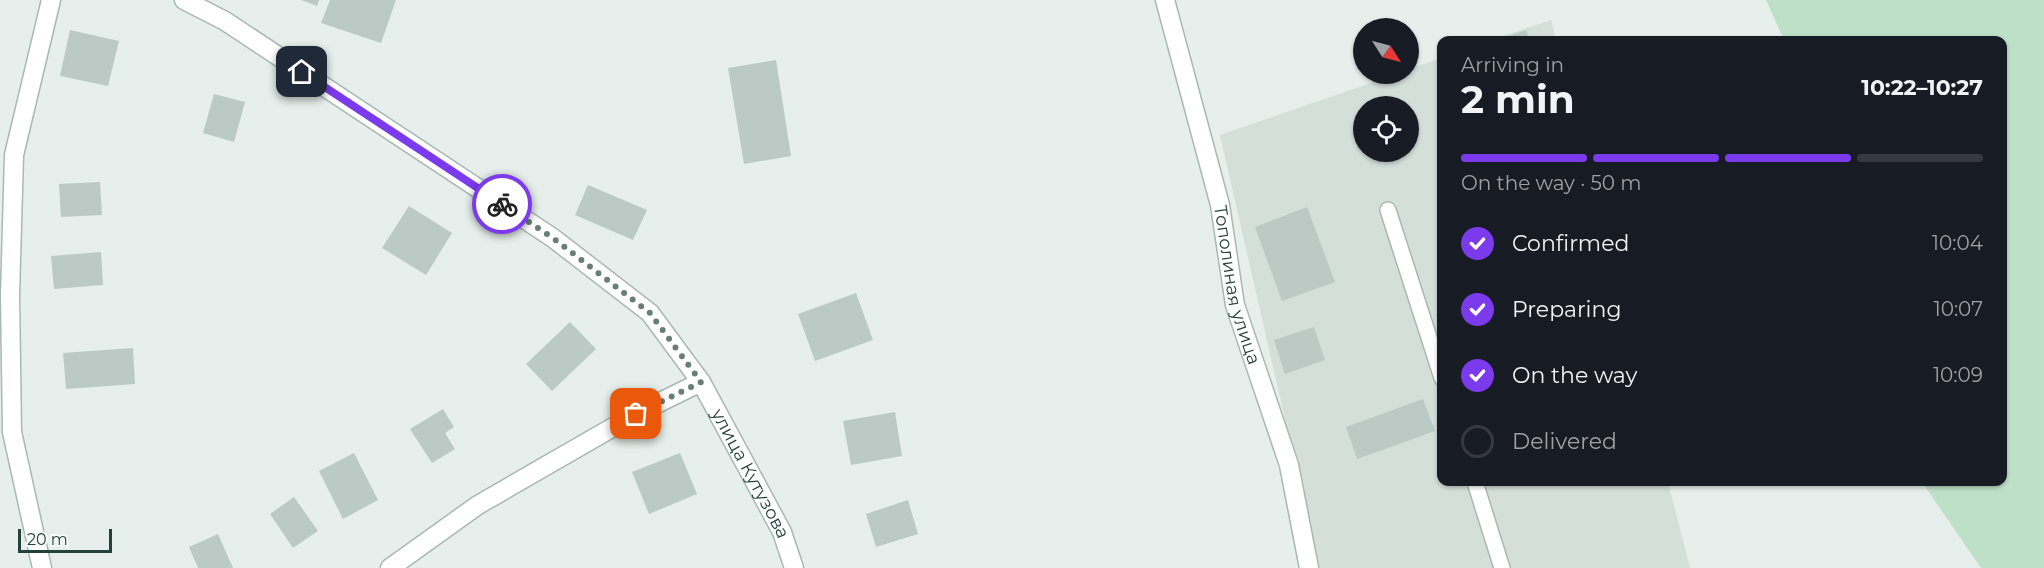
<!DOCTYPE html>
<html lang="en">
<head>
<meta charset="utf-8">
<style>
  body { margin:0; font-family:Montserrat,sans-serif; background:#242831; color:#f1f3f6; height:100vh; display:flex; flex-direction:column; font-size:22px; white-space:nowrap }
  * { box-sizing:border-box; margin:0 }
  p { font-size:20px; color:#9ea1a6 }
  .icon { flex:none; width:33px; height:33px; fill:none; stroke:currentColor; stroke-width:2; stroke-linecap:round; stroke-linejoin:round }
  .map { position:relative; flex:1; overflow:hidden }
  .details { position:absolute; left:1437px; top:36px; width:570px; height:450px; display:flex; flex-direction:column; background:#171b24; border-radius:12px; box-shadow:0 2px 4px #0004 }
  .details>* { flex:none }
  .needle { width:39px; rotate:126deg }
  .fabs { position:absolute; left:1353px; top:18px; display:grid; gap:12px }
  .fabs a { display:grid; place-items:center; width:66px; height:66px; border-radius:50%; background:#171b24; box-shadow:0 2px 4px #0004; font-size:30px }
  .scale { position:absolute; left:18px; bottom:15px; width:94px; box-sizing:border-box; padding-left:6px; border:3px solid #24423a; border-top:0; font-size:16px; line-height:21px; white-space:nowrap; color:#24423a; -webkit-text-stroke:4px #f7fbf9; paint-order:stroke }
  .pin { position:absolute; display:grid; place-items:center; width:51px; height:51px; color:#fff; margin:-26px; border-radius:12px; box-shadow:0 3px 9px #0006 }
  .courier { position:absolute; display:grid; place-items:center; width:60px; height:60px; margin:-30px; border:4px solid #7c3aed; border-radius:50%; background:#fff; color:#222; box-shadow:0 2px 8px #0007 }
  .head em { font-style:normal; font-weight:700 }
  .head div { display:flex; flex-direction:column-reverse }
  .head { display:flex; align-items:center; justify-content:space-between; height:102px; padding:0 24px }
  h1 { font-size:39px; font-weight:700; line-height:45px }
  .bar { display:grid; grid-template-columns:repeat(4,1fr); gap:9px 6px; align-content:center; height:72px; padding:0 24px }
  .bar i { height:8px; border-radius:4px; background:#363941 }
  .bar .current { background:#7c3aed }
  .bar p { grid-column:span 4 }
  ol { padding:0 24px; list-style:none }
  li { display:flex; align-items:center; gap:18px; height:66px }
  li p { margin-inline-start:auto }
  li .icon { padding:6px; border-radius:50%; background:#7c3aed; color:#fff; stroke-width:4 }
  li:last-child { color:#9ea1a6 }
  li i { width:33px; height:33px; border:3px solid #363941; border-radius:50% }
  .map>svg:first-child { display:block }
</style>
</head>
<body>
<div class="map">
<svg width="2044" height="568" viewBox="0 0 2044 568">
  <rect width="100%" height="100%" fill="#e6efeb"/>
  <g fill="#d4dfda" fill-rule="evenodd">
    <path d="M1551 20 1556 40H1491Z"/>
    <path d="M1441 58 1442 482H1668L1690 568H1319L1220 135 1397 74H1408L1409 69ZM1364 106H1408V152H1364Z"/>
  </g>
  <path fill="#bfe0c8" d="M1766 0H2044V568H1981L1922 482H2002V40H1784Z"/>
  <g fill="#bbcac4">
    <path d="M301 0H319L317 6Z"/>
    <path d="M330 0H396L381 43 321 23Z"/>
    <path d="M70 30 119 41 108 86 60 76Z"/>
    <path d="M1526 30 1530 40H1497Z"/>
    <path d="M776 60 791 156 744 164 728 68Z"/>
    <path d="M214 94 245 102 234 142 203 133Z"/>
    <path d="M100 182 102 215 61 217 59 184Z"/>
    <path d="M588 185 647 210 633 240 575 215Z"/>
    <path d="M409 206 452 233 426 275 382 248Z"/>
    <path d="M1307 207 1335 282 1282 301 1255 227Z"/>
    <path d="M101 252 103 285 54 289 51 256Z"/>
    <path d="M856 293 873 340 815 361 798 314Z"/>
    <path d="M570 322 596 349 552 391 526 364Z"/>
    <path d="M1314 327 1325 360 1285 374 1274 340Z"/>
    <path d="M133 348 135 384 66 389 63 353Z"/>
    <path d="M1423 399 1435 431 1357 459 1346 427Z"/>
    <path d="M443 409 454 427 445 433 455 449 432 463 410 429Z"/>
    <path d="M895 412 902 456 851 465 843 421Z"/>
    <path d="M354 453 378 500 343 519 319 471Z"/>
    <path d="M680 453 697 494 649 514 632 472Z"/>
    <path d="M294 497 318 531 293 548 270 514Z"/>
    <path d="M908 500 918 534 876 547 866 514Z"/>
    <path d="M218 534 233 568H198L189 547Z"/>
  </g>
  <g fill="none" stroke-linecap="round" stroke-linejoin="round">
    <g stroke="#a8b8b2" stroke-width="18">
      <g id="lane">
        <path d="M1388 210 1442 378"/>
        <path d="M1475 482 1502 568"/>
      </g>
    </g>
    <g stroke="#a8b8b2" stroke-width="21">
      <g id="street">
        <path id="s1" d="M184 0 225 21 553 238 650 313 701 382 782 532 794 568"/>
        <path id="s2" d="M1165 0 1220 205 1235 305 1289 465 1309 568"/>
        <path d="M42 568 12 432 10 295 14 155 51 0"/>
        <path d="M390 568 478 505 636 414 701 382"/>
      </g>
    </g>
    <use href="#lane" stroke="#fff" stroke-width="15"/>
    <use href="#street" stroke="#fff" stroke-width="18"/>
  </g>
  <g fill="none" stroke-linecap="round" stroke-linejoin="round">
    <path stroke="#687f78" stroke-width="6" stroke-dasharray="0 10.8" d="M502 204 553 238 650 313 701 382 636 414"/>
    <path stroke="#7c3aed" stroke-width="8" d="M302 72 502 204"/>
  </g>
  <g text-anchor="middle" stroke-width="4.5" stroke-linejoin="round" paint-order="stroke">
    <g font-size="18" fill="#24423a" stroke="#f7fbf9">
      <text dy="6" stroke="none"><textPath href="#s2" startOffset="294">Тополиная улица</textPath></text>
      <text dy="6" stroke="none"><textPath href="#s1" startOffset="752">улица Кутузова</textPath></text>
    </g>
  </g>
</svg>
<div class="fabs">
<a><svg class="needle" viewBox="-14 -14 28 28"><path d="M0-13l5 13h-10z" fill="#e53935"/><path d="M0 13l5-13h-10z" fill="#9ea1a6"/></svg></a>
<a><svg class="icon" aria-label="locate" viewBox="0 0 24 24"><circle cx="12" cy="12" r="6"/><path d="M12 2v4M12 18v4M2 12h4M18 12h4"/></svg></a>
</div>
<div class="scale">20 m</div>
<div class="pin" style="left:636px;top:414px;background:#ea580c"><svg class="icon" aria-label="bag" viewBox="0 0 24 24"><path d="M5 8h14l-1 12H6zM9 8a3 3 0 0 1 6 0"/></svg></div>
<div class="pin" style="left:302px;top:72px;background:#1f2937"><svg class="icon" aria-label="home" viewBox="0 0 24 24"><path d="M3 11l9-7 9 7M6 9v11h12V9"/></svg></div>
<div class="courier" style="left:502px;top:204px"><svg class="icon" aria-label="bike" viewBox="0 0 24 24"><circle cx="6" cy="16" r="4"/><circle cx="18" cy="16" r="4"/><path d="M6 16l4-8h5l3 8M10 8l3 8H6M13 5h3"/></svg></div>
<section class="details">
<div class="head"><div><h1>2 min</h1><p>Arriving in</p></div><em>10:22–10:27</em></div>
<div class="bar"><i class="current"></i><i class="current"></i><i class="current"></i><i></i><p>On the way · 50 m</p></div>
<ol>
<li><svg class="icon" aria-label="check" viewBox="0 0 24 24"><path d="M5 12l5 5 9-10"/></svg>Confirmed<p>10:04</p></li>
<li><svg class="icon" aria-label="check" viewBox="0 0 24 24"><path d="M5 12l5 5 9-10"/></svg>Preparing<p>10:07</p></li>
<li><svg class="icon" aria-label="check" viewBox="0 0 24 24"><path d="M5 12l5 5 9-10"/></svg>On the way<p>10:09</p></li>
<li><i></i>Delivered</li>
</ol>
</section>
</div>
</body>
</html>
